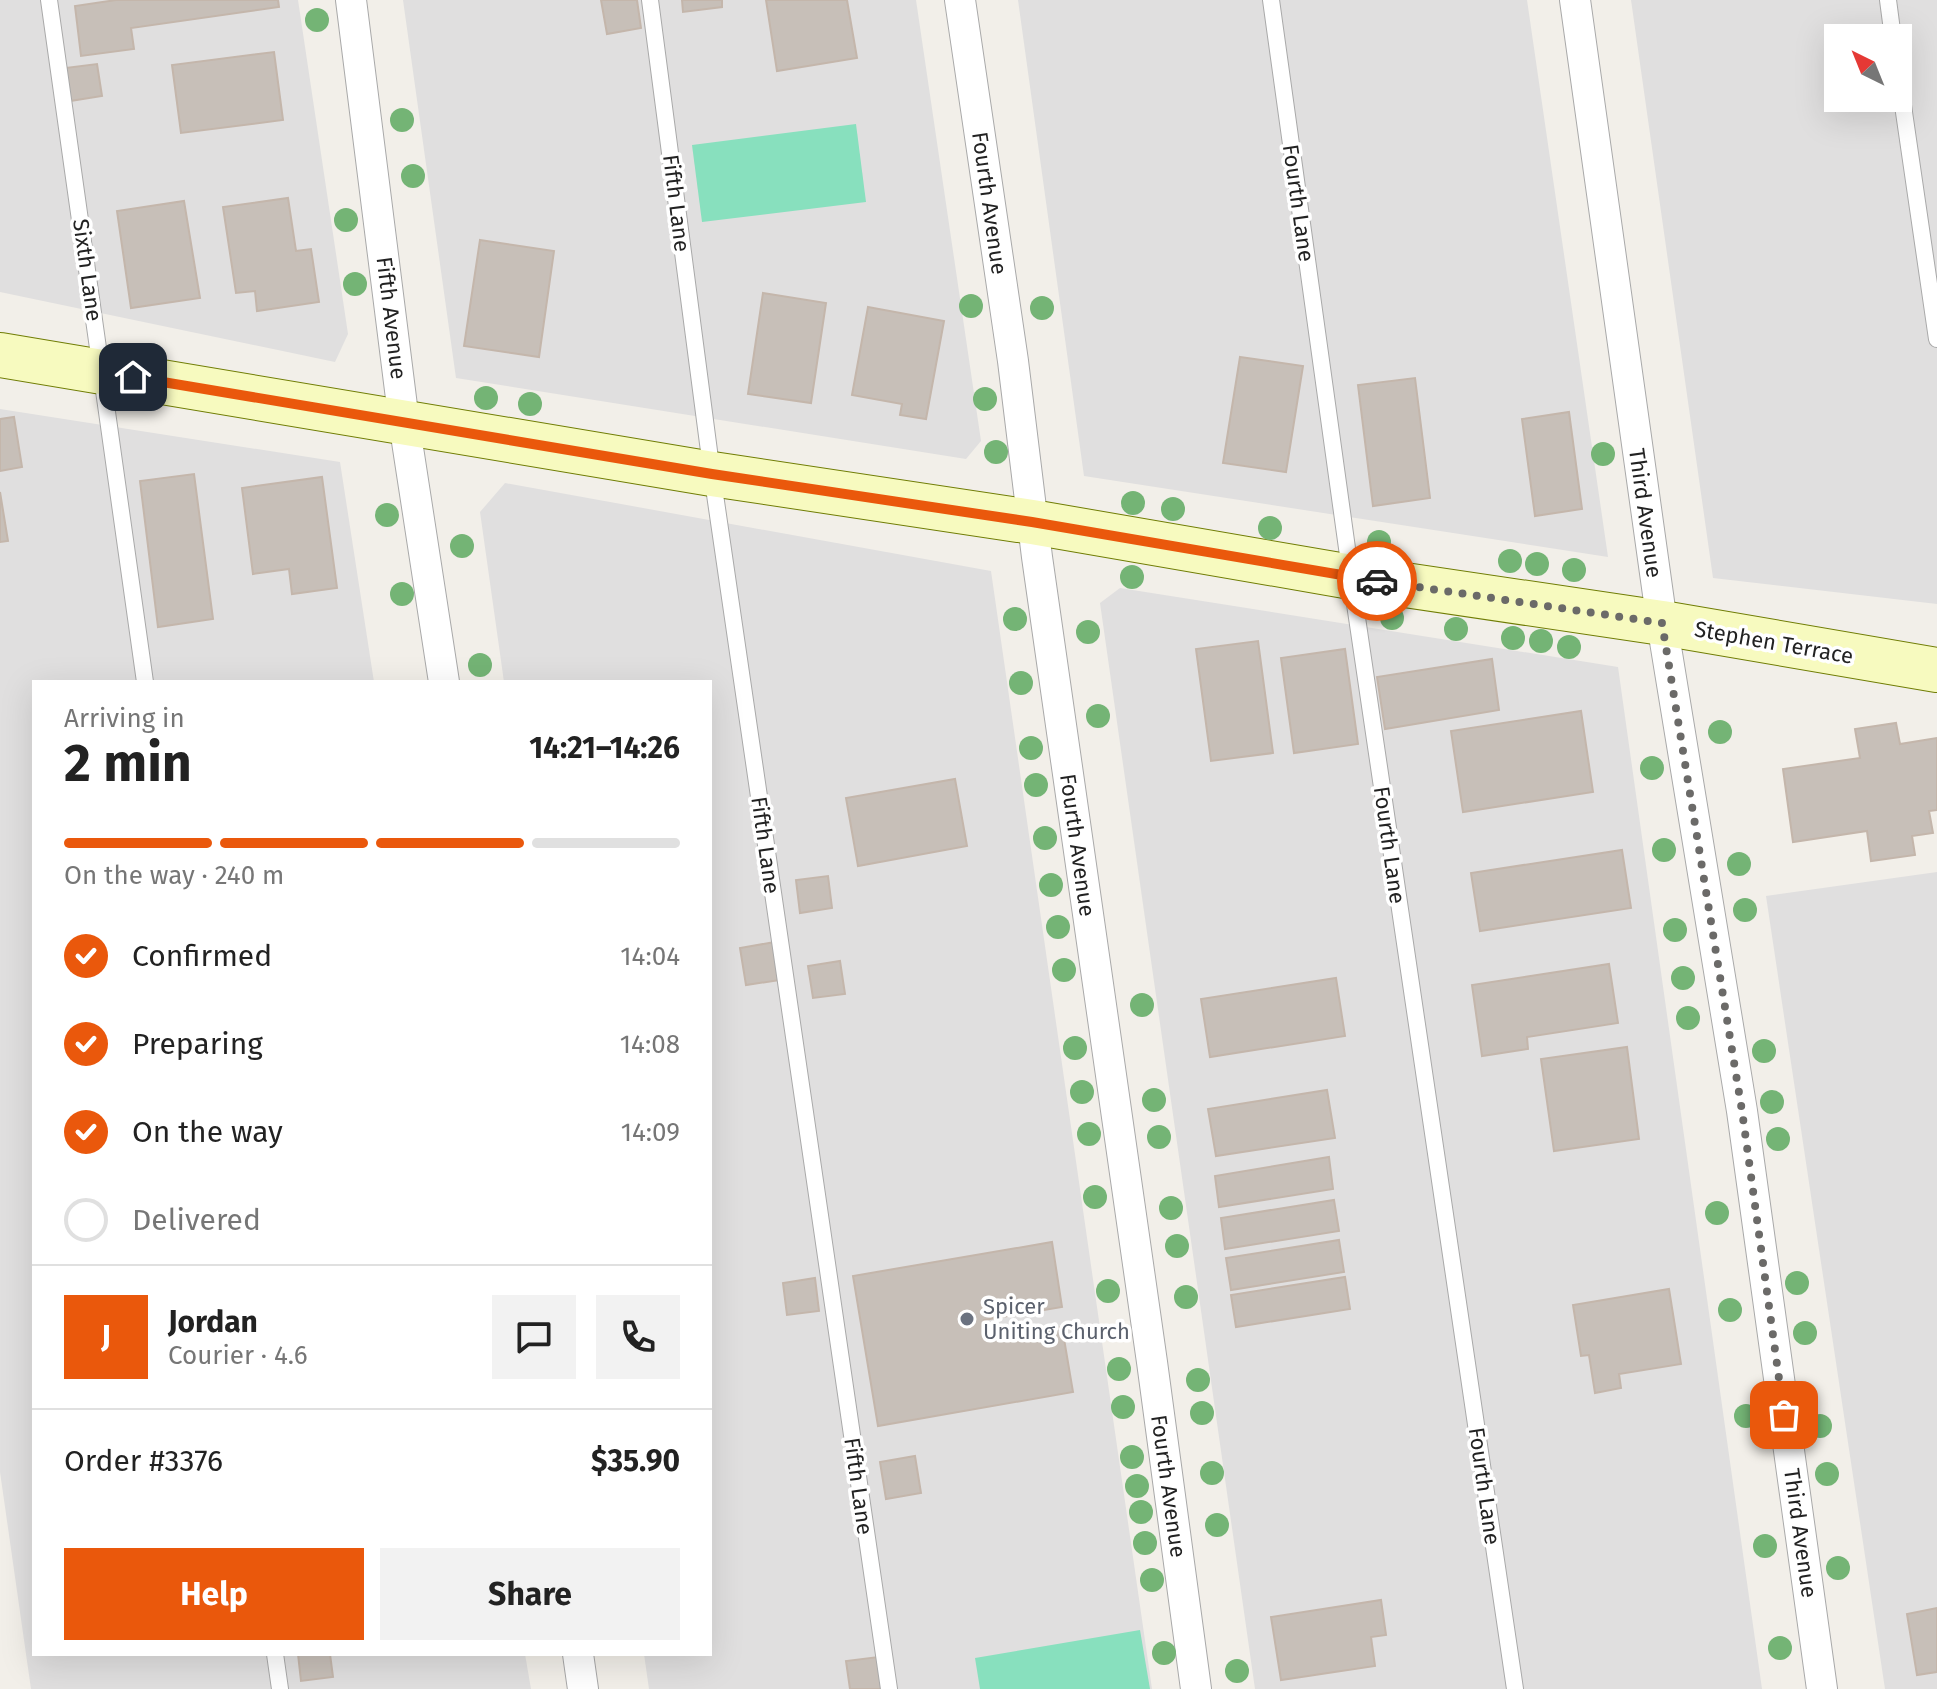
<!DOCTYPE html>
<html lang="en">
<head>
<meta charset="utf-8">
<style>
  body { margin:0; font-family:"Fira Sans",sans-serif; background:#f2f2f2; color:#222; height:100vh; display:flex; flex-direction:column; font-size:30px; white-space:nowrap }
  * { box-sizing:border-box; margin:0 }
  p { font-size:26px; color:#767676 }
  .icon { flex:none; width:44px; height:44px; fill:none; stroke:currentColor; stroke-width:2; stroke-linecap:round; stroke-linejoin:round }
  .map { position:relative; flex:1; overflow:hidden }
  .side { position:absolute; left:32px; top:680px; width:680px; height:976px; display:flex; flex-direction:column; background:#fff; border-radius:0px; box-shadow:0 8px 32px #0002 }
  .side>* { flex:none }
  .needle { width:52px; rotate:317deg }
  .controls { position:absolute; left:1824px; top:24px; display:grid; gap:16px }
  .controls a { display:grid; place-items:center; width:88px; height:88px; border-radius:0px; background:#fff; box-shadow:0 8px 32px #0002; font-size:40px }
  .pin { position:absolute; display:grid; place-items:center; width:68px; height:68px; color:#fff; margin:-34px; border-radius:16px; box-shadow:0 4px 12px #0006 }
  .courier { position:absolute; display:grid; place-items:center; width:80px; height:80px; margin:-40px; border:6px solid #ea580c; border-radius:50%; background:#fff; color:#222; box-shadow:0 2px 10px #0007 }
  .headline em { font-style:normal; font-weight:700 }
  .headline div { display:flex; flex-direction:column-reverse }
  .headline { display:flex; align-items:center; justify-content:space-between; height:136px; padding:0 32px }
  h1 { font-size:52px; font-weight:700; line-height:60px }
  .bar { display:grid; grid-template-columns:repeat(4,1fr); gap:12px 8px; align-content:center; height:96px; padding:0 32px }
  .bar i { height:10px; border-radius:6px; background:#e0e0e0 }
  .bar .active { background:#ea580c }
  .bar p { grid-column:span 4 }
  .line { display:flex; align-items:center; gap:20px; padding:0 32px; border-top:2px solid #e0e0e0 }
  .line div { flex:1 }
  .round { display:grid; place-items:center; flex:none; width:84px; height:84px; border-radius:0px; background:#f2f2f2 }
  ol { padding:0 32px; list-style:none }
  li { display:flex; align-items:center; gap:24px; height:88px }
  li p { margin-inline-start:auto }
  li .icon { padding:8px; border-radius:50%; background:#ea580c; color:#fff; stroke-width:4 }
  li:last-child { color:#767676 }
  li i { width:44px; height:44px; border:4px solid #e0e0e0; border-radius:50% }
  .button { display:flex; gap:16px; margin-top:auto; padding:16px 32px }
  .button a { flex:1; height:92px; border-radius:0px; background:#ea580c; color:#fff; font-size:32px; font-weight:700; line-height:92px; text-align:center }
  .button a+a { background:#f2f2f2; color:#222 }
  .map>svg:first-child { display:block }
</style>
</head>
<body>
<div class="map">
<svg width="1937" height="1689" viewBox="0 0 1937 1689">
  <rect width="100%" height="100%" fill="#f2efe9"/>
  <g fill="#e0dfdf" fill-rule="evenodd">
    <path d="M0 0H298L348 334 335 362 0 292Z"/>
    <path d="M403 0H916L981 441 966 459 456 378Z"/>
    <path d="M1018 0H1527L1608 557 1084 476Z"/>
    <path d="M1631 0H1937V604L1713 578ZM1838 38H1898V98H1838Z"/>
    <path d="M0 409 340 462 374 682H34V1654H525L531 1689H31L0 1472Z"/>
    <path d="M505 483 991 571 1152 1689H649L644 1654H710V682H504L480 512Z"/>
    <path d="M1120 588 1618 667 1762 1689H1255L1100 603Z"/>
    <path d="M1937 872V1689H1885L1766 896Z"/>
  </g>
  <g fill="#88e0be">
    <path d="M856 124 866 202 702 222 692 145Z"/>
    <path d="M1140 1630 1150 1689H980L975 1658Z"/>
  </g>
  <g fill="#c7bfb8" stroke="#c4b6ab" stroke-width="2">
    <path d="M116 0H278L279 7 131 28 134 49 81 56 75 6Z"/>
    <path d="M601 0H637L641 28 607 34Z"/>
    <path d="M682 0H722V7L683 12Z"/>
    <path d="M766 0H847L857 58 777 71Z"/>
    <path d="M274 52 283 120 181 133 172 65Z"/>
    <path d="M97 64 102 96 70 101 65 68Z"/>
    <path d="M288 198 296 251 311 249 319 302 257 311 255 291 236 293 223 207Z"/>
    <path d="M184 201 200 298 131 308 117 211Z"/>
    <path d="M480 240 554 251 539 357 464 346Z"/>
    <path d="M763 293 826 303 811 403 748 394Z"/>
    <path d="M868 307 944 321 926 419 900 415 902 404 852 395Z"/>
    <path d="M1240 357 1303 366 1286 472 1223 463Z"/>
    <path d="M1415 378 1430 498 1373 506 1358 385Z"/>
    <path d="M1569 412 1582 509 1535 516 1522 419Z"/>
    <path d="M14 417 22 467 0 471V419Z"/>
    <path d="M194 474 213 619 158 627 140 481Z"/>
    <path d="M322 477 337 588 292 594 289 569 253 574 242 488Z"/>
    <path d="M0 492 8 541 0 542Z"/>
    <path d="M1258 641 1273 753 1211 761 1196 649Z"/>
    <path d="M1345 649 1358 744 1294 753 1281 658Z"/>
    <path d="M1492 659 1499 710 1385 729 1377 677Z"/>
    <path d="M1581 711 1593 792 1463 812 1451 731Z"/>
    <path d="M1896 723 1900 744 1937 738V810L1929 811 1933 833 1912 836 1915 855 1871 861 1867 831 1793 842 1783 769 1860 758 1855 729Z"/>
    <path d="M955 779 967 846 858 866 846 798Z"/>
    <path d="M1622 850 1631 908 1480 931 1471 873Z"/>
    <path d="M828 876 832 908 800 913 796 880Z"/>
    <path d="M775 942 780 980 746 985 740 948Z"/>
    <path d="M840 961 845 994 813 998 808 966Z"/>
    <path d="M1609 964 1618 1023 1527 1037 1528 1049 1482 1056 1472 985Z"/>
    <path d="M1336 978 1345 1036 1210 1057 1201 999Z"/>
    <path d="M1627 1047 1639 1139 1554 1151 1541 1059Z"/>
    <path d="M1327 1090 1335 1138 1216 1156 1208 1109Z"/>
    <path d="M1329 1157 1333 1189 1219 1207 1215 1176Z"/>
    <path d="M1334 1200 1339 1231 1225 1249 1221 1218Z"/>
    <path d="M1339 1240 1344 1272 1231 1290 1226 1258Z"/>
    <path d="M1052 1242 1062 1307 984 1320 987 1340 1062 1327 1073 1392 878 1426 853 1276Z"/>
    <path d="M1345 1277 1350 1309 1236 1327 1231 1295Z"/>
    <path d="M815 1278 819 1311 787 1315 783 1283Z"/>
    <path d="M1669 1289 1681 1364 1619 1374 1621 1388 1595 1393 1589 1355 1581 1356 1573 1305Z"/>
    <path d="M915 1456 921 1493 886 1499 880 1462Z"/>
    <path d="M1381 1600 1386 1635 1371 1637 1375 1666 1281 1680 1271 1617Z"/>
    <path d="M1937 1608V1672L1917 1675 1907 1614Z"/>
    <path d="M298 1654H330L333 1677 301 1681Z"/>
    <path d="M878 1657 882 1689H850L846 1661Z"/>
  </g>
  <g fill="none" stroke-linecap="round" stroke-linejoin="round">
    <g stroke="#a9a9a9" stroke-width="18">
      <g id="lane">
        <path d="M49 0 145 682"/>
        <path d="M650 0 712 474 889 1689"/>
        <path d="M1271 0 1351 577 1515 1689"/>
        <path d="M1888 0 1893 38"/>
        <path d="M1898 71 1937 339"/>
        <path d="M275 1654 280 1689"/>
      </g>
    </g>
    <g stroke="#a9a9a9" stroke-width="32">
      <g id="street">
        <path d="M351 0 404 422 444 682"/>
        <path d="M960 0 1013 361 1037 557 1152 1362 1196 1689"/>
        <path d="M1575 0 1662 623 1742 1111 1822 1689"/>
        <path d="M578 1654 583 1689"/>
      </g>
    </g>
    <g stroke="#707d05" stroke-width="46">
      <path id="secondary" d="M0 355 712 474 1032 522 1351 577 1662 623 1937 670"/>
    </g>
    <use href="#lane" stroke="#fff" stroke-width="16"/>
    <use href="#street" stroke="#fff" stroke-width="30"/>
    <use href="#secondary" stroke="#f7fabf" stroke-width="44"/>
  </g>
  <g fill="#74b475">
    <circle cx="317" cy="20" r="12"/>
    <circle cx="402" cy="120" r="12"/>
    <circle cx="413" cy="176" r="12"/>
    <circle cx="346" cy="220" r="12"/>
    <circle cx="355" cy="284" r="12"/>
    <circle cx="971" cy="306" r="12"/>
    <circle cx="1042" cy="308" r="12"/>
    <circle cx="486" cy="398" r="12"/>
    <circle cx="985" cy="399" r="12"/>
    <circle cx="530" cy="404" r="12"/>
    <circle cx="996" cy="452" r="12"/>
    <circle cx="1603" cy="454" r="12"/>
    <circle cx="1133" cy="503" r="12"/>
    <circle cx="1173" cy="509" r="12"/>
    <circle cx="387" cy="515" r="12"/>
    <circle cx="1270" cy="528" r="12"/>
    <circle cx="1379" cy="542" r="12"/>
    <circle cx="462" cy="546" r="12"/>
    <circle cx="1510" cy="561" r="12"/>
    <circle cx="1537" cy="564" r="12"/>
    <circle cx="1574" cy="570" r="12"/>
    <circle cx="1132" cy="577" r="12"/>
    <circle cx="402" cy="594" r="12"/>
    <circle cx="1392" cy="618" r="12"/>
    <circle cx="1015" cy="619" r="12"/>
    <circle cx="1456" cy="629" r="12"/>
    <circle cx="1088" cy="632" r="12"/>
    <circle cx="1513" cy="638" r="12"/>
    <circle cx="1541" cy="641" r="12"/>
    <circle cx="1569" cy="647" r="12"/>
    <circle cx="480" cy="665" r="12"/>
    <circle cx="1021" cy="683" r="12"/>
    <circle cx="1098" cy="716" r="12"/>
    <circle cx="1720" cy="732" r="12"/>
    <circle cx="1031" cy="748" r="12"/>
    <circle cx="1652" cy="768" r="12"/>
    <circle cx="1036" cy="785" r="12"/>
    <circle cx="1045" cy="838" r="12"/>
    <circle cx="1664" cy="850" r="12"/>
    <circle cx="1739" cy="864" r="12"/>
    <circle cx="1051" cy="885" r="12"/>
    <circle cx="1745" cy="910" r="12"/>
    <circle cx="1058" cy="927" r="12"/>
    <circle cx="1675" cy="930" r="12"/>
    <circle cx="1064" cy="970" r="12"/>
    <circle cx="1683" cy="978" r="12"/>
    <circle cx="1142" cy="1005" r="12"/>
    <circle cx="1688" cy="1018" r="12"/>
    <circle cx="1075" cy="1048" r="12"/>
    <circle cx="1764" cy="1051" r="12"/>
    <circle cx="1082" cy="1092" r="12"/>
    <circle cx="1154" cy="1100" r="12"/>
    <circle cx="1772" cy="1102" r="12"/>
    <circle cx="1089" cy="1134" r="12"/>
    <circle cx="1159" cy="1137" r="12"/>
    <circle cx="1778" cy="1139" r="12"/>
    <circle cx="1095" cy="1197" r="12"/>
    <circle cx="1171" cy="1208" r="12"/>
    <circle cx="1717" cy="1213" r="12"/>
    <circle cx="1177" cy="1246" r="12"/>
    <circle cx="1797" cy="1283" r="12"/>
    <circle cx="1108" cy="1291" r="12"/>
    <circle cx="1186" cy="1297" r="12"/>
    <circle cx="1730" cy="1310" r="12"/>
    <circle cx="1805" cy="1333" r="12"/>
    <circle cx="1119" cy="1369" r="12"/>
    <circle cx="1198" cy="1380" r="12"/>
    <circle cx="1123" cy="1407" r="12"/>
    <circle cx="1202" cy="1413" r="12"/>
    <circle cx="1746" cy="1416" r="12"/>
    <circle cx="1820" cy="1426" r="12"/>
    <circle cx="1132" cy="1457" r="12"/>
    <circle cx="1212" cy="1473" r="12"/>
    <circle cx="1827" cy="1474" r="12"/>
    <circle cx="1137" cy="1486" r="12"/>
    <circle cx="1141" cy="1512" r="12"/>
    <circle cx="1217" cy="1525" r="12"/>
    <circle cx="1145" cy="1543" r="12"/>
    <circle cx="1765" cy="1546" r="12"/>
    <circle cx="1838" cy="1568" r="12"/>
    <circle cx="1152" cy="1580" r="12"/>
    <circle cx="1780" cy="1648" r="12"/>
    <circle cx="1164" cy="1653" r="12"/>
    <circle cx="1237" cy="1671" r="12"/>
  </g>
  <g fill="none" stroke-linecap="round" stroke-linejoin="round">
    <path stroke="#6b6a68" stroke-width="8" stroke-dasharray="0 14.4" d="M1377 581 1662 623 1742 1111 1784 1415"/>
    <path stroke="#ea580c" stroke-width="10" d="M133 377 712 474 1032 522 1377 581"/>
  </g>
  <circle fill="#6b7280" stroke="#fff" stroke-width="3" cx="967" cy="1319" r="8"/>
  <g text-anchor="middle" stroke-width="7" stroke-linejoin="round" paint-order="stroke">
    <g font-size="22" fill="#222" stroke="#fff">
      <text transform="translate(677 203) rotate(83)" y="8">Fifth Lane</text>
      <text transform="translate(990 203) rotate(82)" y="8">Fourth Avenue</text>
      <text transform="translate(1299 203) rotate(82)" y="8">Fourth Lane</text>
      <text transform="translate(88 270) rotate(82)" y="8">Sixth Lane</text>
      <text transform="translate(392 318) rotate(83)" y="8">Fifth Avenue</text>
      <text transform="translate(1646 513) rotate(82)" y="8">Third Avenue</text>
      <text transform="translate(1774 642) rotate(10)" y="8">Stephen Terrace</text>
      <text transform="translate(766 845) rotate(82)" y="8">Fifth Lane</text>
      <text transform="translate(1078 845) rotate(82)" y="8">Fourth Avenue</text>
      <text transform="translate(1390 845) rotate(82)" y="8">Fourth Lane</text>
      <text transform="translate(859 1486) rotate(82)" y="8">Fifth Lane</text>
      <text transform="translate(1169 1486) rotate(82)" y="8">Fourth Avenue</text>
      <text transform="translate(1485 1486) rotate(82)" y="8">Fourth Lane</text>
      <text transform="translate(1801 1533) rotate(82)" y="8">Third Avenue</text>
    </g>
    <g font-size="22" fill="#5b616d" stroke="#fff" text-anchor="start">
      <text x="983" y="1314">Spicer<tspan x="983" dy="25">Uniting Church</tspan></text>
    </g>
  </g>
</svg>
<div class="controls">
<a><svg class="needle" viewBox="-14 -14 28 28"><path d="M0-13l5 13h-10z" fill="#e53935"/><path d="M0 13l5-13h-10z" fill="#767676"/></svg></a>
</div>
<div class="pin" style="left:1784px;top:1415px;background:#ea580c"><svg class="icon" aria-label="bag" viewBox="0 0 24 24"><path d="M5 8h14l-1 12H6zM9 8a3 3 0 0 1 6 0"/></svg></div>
<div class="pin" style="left:133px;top:377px;background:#1f2937"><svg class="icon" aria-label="home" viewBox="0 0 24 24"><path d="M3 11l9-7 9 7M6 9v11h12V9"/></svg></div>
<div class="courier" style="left:1377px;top:581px"><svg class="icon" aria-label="car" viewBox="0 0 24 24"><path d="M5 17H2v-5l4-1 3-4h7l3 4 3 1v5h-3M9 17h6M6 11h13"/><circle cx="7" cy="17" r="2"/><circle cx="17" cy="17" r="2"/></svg></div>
<section class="side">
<div class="headline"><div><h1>2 min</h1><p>Arriving in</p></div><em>14:21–14:26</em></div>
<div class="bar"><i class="active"></i><i class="active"></i><i class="active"></i><i></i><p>On the way · 240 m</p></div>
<ol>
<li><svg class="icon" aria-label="check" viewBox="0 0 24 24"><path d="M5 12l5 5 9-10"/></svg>Confirmed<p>14:04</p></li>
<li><svg class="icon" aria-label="check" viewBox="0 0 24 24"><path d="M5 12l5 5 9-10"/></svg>Preparing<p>14:08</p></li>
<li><svg class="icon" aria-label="check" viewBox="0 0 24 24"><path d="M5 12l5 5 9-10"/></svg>On the way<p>14:09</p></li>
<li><i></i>Delivered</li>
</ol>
<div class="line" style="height:144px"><b class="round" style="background:#ea580c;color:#fff">J</b><div><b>Jordan</b><p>Courier · 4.6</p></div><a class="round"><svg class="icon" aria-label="chat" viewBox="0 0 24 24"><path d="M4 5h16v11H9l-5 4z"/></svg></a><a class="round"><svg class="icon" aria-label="phone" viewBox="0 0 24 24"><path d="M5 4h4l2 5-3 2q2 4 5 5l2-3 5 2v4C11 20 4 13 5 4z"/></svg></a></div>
<div class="line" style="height:104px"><div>Order #3376</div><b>$35.90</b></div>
<div class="button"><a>Help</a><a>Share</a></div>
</section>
</div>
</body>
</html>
